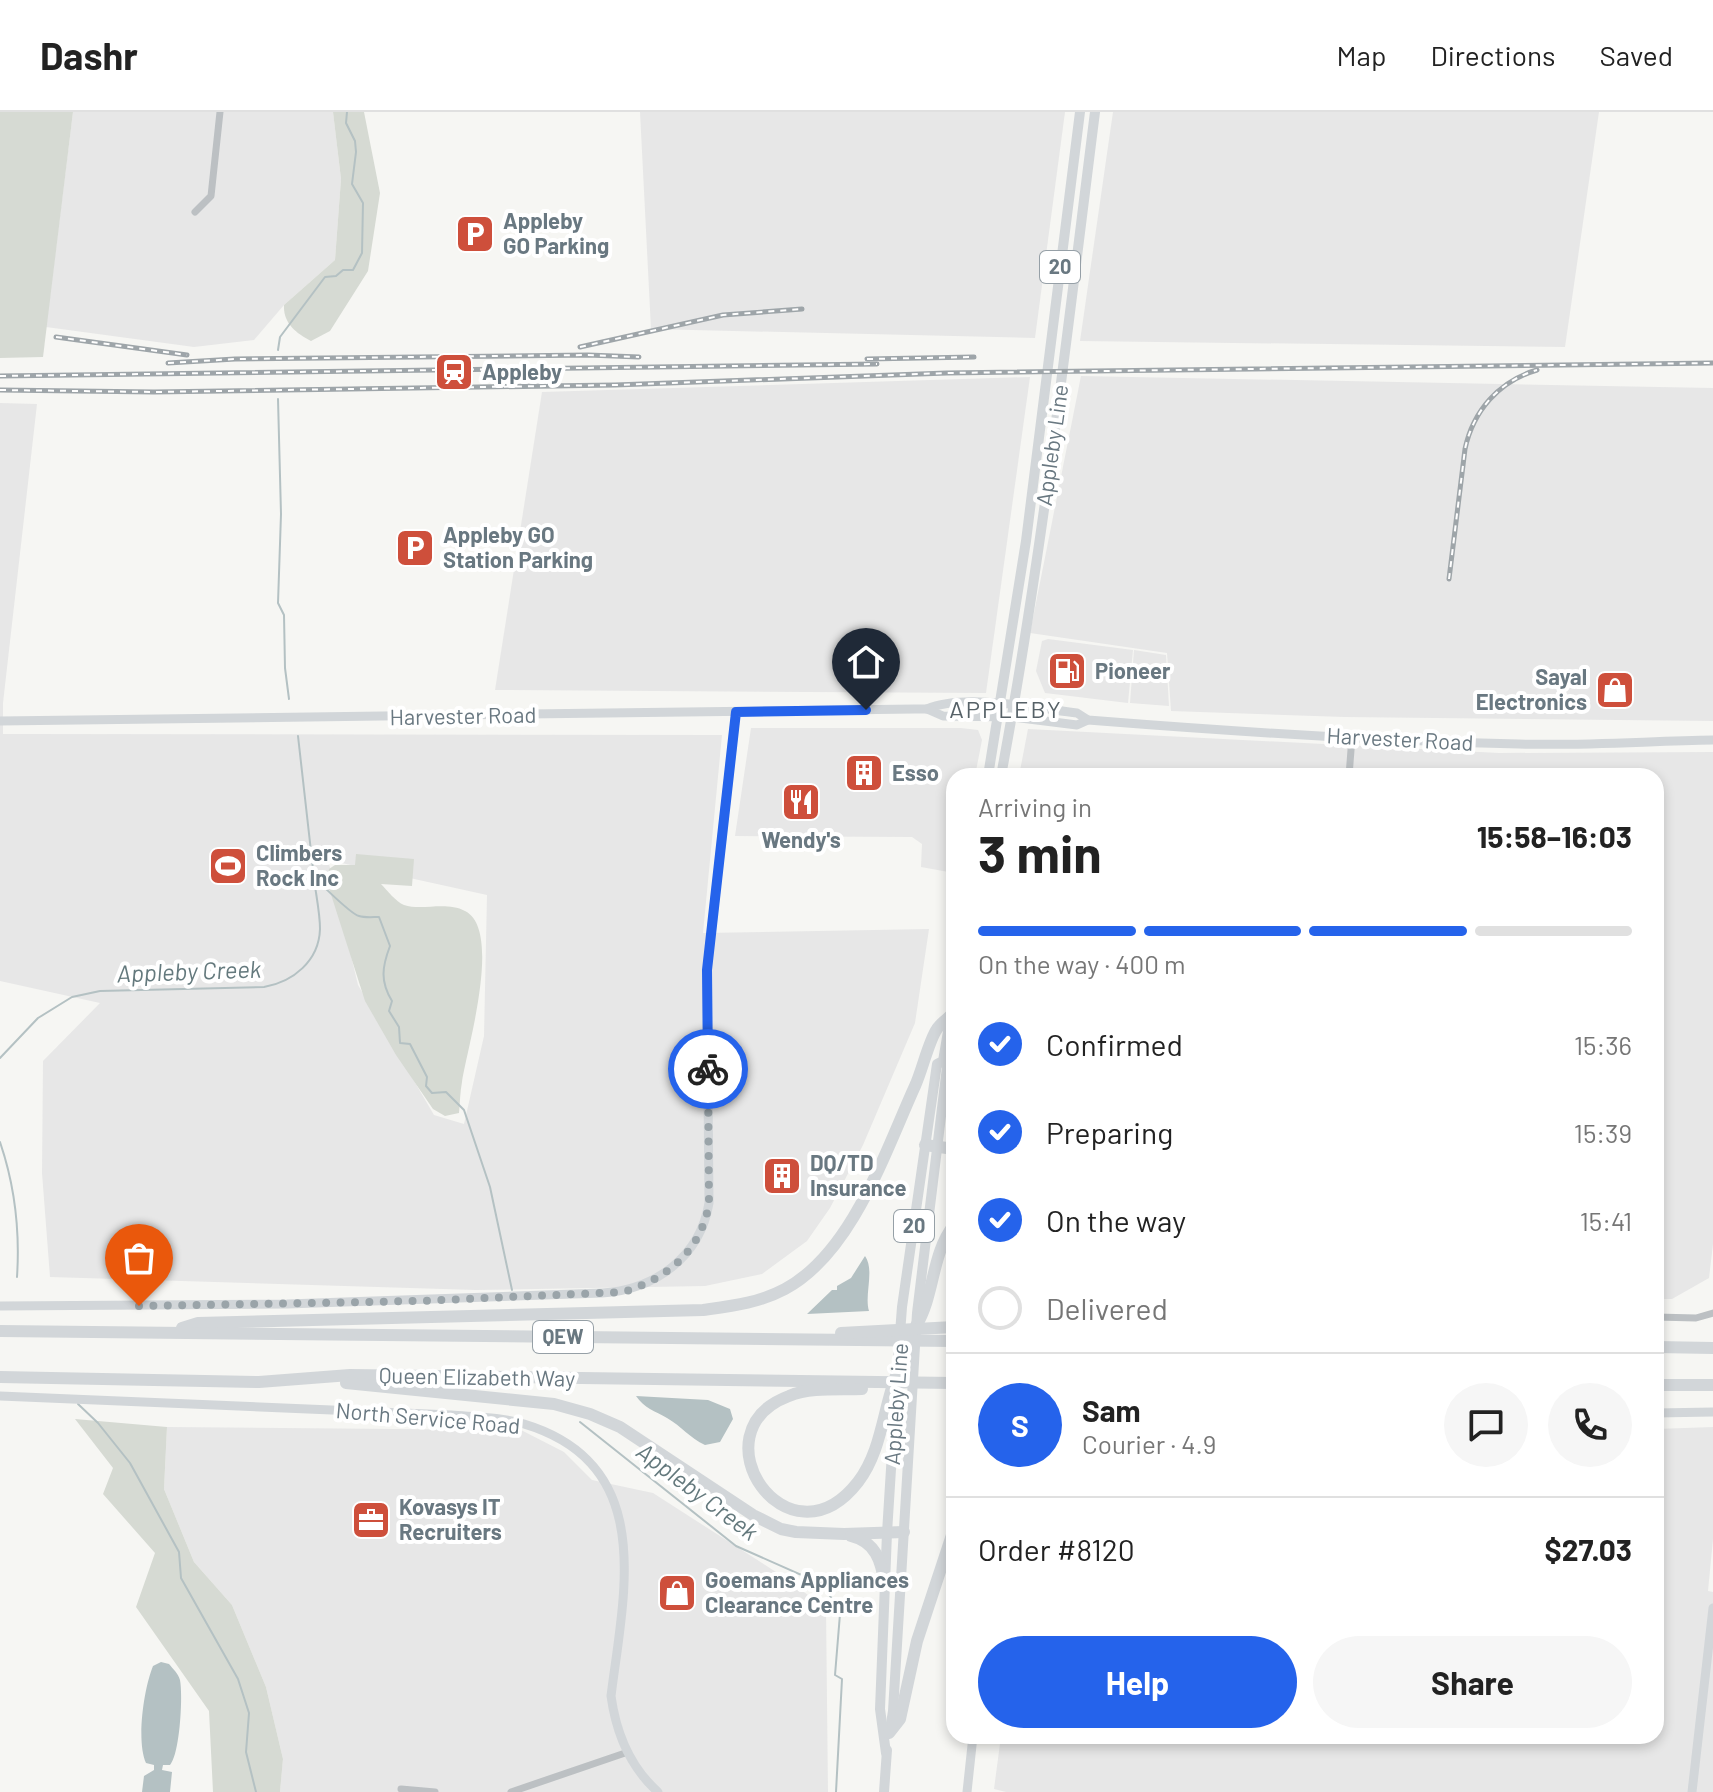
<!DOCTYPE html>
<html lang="en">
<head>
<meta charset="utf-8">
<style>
  body { margin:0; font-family:Barlow,sans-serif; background:#f6f6f6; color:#222; height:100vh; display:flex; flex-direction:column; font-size:30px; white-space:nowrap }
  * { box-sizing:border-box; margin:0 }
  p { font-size:26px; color:#767676 }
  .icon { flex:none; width:44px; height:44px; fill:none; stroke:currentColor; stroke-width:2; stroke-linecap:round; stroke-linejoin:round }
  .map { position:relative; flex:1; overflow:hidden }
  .sheet { position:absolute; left:946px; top:656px; width:718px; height:976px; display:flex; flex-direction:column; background:#fff; border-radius:24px; box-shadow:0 4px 12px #0003 }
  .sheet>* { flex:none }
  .pin { position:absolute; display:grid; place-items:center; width:68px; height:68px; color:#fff; margin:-82px -34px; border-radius:50% 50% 50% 0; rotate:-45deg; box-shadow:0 0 8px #0007 }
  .pin .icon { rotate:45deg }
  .courier { position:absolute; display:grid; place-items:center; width:80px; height:80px; margin:-40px; border:6px solid #2563eb; border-radius:50%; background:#fff; color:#222; box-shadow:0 2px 10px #0007 }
  .headline em { font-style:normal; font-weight:700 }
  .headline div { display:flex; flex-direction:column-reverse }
  .headline { display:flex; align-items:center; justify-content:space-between; height:136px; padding:0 32px }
  h1 { font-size:52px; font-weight:700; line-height:60px }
  .bar { display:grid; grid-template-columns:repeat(4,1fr); gap:12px 8px; align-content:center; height:96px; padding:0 32px }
  .bar i { height:10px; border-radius:6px; background:#e0e0e0 }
  .bar .selected { background:#2563eb }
  .bar p { grid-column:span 4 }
  .line { display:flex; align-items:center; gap:20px; padding:0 32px; border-top:2px solid #e0e0e0 }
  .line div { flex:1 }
  .round { display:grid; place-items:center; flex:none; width:84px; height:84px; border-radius:42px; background:#f6f6f6 }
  ol { padding:0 32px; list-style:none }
  li { display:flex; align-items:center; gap:24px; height:88px }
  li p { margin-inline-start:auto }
  li .icon { padding:8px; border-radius:50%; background:#2563eb; color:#fff; stroke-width:4 }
  li:last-child { color:#767676 }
  li i { width:44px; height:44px; border:4px solid #e0e0e0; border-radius:50% }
  .action { display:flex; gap:16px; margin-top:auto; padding:16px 32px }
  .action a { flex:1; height:92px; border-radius:48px; background:#2563eb; color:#fff; font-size:32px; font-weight:700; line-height:92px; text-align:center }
  .action a+a { background:#f6f6f6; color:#222 }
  header { display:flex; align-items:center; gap:48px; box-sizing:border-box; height:112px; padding:0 40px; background:#fff; border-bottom:2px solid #e0e0e0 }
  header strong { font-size:38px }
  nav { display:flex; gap:44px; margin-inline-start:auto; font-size:28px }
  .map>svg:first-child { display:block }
</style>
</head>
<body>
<header>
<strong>Dashr</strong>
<nav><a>Map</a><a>Directions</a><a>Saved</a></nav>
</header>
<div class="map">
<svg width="1713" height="1680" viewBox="0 0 1713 1680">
  <rect width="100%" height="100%" fill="#f6f6f3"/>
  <g fill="#e7e7e7" fill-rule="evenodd">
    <path d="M73 0H333L341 67 335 148 284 193 254 228 194 235 46 215Z"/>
    <path d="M640 0H1065L1035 226 651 217Z"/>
    <path d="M1113 0H1599L1565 235 1080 229Z"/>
    <path d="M1081 264 1713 276V609L1344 605 1171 599 1167 541 1030 521Z"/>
    <path d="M1030 265 986 581 495 578 542 280Z"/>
    <path d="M0 291 37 292 3 591V622L722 623 703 821 929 817 915 911 863 1033 830 1096 807 1129 762 1162 705 1174 476 1178 50 1165 42 1061 43 949 100 891 0 869ZM328 748 487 783 484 924 464 1012 434 1003 358 873Z"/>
    <path d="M1048 527 1133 538 1128 591 1045 581 1036 559 1042 529Z"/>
    <path d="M1134 538 1166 543 1169 594 1130 591Z"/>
    <path d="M751 616H961L978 618 982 628 975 664H954V761L921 755 922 732 912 725 735 724Z"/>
    <path d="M1028 617 1499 641 1713 640V1132L1709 1166 1672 1187H1656V664H1019Z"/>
    <path d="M167 1315 521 1318 564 1340 592 1368 653 1381 776 1460 826 1496 828 1680H280L283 1647 266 1575 232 1493 194 1450 164 1377Z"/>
    <path d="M1713 1315V1427L1708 1479 1713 1480V1680H1006L994 1677 1001 1624H1656V1317Z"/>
  </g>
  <g fill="#d6dad3">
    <path d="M0 0H73L43 245 0 246Z"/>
    <path d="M333 0H364L380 81 368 159 330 219 311 229C296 221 283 211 284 193L335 148 341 67Z"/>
    <path d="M356 742 414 747 412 774 381 772C387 778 396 790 404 793 422 799 446 789 465 799 503 818 467 936 462 970 460 980 460 991 459 1001L445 1004 433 997 396 943 365 889 327 770 329 757 335 753H355Z"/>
    <path d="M75 1307 167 1315 164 1377 194 1450 232 1493 266 1575 283 1647 280 1680H213L209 1599 136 1495 155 1441 103 1382 113 1356Z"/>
  </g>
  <g fill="#b4c1c3">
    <path d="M865 1144C875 1158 864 1183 869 1199L807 1202 832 1178H837V1174L851 1166Z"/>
    <path d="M636 1284 708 1288 730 1297 733 1307 720 1330 705 1333C690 1326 681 1314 667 1306 655 1299 644 1296 636 1284Z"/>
    <path d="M161 1550 169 1552C173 1557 178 1561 180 1568 183 1583 180 1642 170 1653H163L162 1658 172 1660 170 1680H142L144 1664 154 1658V1653L146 1651C136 1629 144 1576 153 1554Z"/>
  </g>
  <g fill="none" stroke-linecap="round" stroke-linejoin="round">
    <g stroke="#b4c1c3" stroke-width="2">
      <path d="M278 238 280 225 325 165 336 164 343 158H353L362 141 363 91 352 72 356 40 355 29 346 11 347 0"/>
      <path d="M278 287 281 402 278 491 284 503 285 556 289 587"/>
      <path d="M298 624 314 766C324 774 350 802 359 804 365 806 373 805 379 805L390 834C382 855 380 869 392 889L389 899 399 915 400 931 410 932 427 965 426 974 432 981 446 980 464 998 490 1075 512 1178"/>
      <path d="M0 946 38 906 72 885 100 879 264 875C293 870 319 849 320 817 320 801 316 783 314 767"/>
      <path d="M0 1030C15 1074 20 1119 17 1165"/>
      <path d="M78 1292 98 1311 130 1351 179 1440 181 1466 238 1567 249 1601 246 1640 256 1680"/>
      <path d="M580 1310 736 1434 824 1473 840 1502 835 1563 842 1567 836 1680"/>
    </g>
    <g stroke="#bcc0c3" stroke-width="7">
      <path d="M195 100 211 84 220 0"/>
      <path d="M1349 664 1352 625"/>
      <path d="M1656 1205 1696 1206 1713 1201"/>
      <path d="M401 1677 435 1680"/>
      <path d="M511 1680 628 1640"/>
    </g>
    <g stroke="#d2d6d9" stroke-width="9">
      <path d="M927 597C964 581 1036 596 1077 601L1088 608 1101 609C1240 620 1380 629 1519 632 1584 634 1649 629 1713 628"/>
      <path d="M0 609 915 597H927L943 604 1013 605 1077 613 1088 608"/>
      <path d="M0 1194 287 1192 602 1181C655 1178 700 1145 709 1091L707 858 736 600"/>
      <path d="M0 1284 451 1303C476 1305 501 1305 524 1312 657 1352 624 1480 611 1584 616 1620 630 1655 658 1680"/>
      <path d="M1656 1301 1713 1300"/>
      <path d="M967 1680 973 1624"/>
      <path d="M1692 1680 1713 1496"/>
    </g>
    <g stroke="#d2d6d9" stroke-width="10">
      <path d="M988 664 1026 429 1080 0"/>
      <path d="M1001 664C1042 445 1067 222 1095 0"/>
      <path d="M890 1618 893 1599 917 1201 947 955 943 949"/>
      <path d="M886 1641 880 1597 887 1421 897 1261 902 1195 937 952 943 949 954 884"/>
      <path d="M884 1680 887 1638"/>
    </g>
    <g stroke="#d2d6d9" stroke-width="12">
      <path d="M925 1033 954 1037"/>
      <path d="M916 1214C935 1183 931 1142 954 1113"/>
      <path d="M182 1216 198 1211 703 1198C732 1194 759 1191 785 1177 852 1141 885 1040 915 974 922 959 929 928 937 917 940 912 946 908 950 904"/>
      <path d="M0 1219 954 1229"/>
      <path d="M841 1221 954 1215"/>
      <path d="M1656 1235 1713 1236"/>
      <path d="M0 1265 259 1270 350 1263 954 1271"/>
      <path d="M346 1271 554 1292 590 1302 620 1315 753 1403 781 1417 796 1420 844 1422 904 1420"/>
      <path d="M1656 1273H1713"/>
      <path d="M862 1277C839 1278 811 1275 789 1284 693 1320 788 1460 858 1370 882 1339 883 1296 897 1261"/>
      <path d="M851 1424C876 1430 881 1449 885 1472"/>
      <path d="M889 1621 900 1607 917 1529 954 1417"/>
    </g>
    <g stroke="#9ea5a9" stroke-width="5">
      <g id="rail">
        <path d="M56 225 187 243"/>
        <path d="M580 235 723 203 802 197"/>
        <path d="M867 247 974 245"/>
        <path d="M168 251 235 247 588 243 639 245"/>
        <path d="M0 264 877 252"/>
        <path d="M0 278 154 280 615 273 947 261 1713 251"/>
        <path d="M1449 467 1465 337C1473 299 1499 269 1537 258"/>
      </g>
    </g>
    <use href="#rail" stroke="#fff" stroke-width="2" stroke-dasharray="6" stroke-linecap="butt"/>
  </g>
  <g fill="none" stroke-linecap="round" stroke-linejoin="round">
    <path stroke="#9aa4a9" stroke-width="8" stroke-dasharray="0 14.4" d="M139 1194 419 1189 623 1180C668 1167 702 1137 709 1091L708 957"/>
    <path stroke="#2563eb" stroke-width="10" d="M708 957 707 858 736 600 866 598"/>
  </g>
  <defs>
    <g id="parking-square" transform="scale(2)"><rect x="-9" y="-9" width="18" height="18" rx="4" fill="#ce4f3b" stroke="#fff"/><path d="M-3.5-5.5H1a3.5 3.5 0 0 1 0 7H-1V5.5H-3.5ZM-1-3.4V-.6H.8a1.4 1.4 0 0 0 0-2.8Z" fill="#fff"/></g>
    <g id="station-square" transform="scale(2)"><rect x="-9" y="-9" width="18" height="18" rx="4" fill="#ce4f3b" stroke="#fff"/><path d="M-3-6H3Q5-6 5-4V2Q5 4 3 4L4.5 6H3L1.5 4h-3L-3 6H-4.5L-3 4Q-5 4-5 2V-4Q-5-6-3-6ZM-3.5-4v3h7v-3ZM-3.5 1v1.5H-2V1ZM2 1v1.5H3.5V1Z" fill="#fff"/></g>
    <g id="fuel-square" transform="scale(2)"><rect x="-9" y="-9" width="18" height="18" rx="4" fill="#ce4f3b" stroke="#fff"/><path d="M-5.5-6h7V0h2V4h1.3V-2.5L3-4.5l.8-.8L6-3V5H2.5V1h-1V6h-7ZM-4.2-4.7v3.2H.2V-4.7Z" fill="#fff"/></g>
    <g id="shop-square" transform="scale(2)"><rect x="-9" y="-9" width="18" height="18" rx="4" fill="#ce4f3b" stroke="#fff"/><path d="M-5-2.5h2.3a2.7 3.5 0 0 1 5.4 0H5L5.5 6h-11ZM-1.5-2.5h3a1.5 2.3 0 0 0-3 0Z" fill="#fff"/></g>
    <g id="building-square" transform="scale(2)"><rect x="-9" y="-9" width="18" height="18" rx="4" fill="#ce4f3b" stroke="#fff"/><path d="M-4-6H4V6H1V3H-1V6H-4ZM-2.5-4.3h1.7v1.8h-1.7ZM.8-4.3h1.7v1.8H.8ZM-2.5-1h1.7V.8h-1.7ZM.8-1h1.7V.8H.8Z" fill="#fff"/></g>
    <g id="restaurant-square" transform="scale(2)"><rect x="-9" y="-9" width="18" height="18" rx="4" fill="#ce4f3b" stroke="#fff"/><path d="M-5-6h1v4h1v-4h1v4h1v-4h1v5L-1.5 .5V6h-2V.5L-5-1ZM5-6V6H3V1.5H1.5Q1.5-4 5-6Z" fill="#fff"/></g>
    <g id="stadium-square" transform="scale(2)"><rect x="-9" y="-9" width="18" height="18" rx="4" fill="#ce4f3b" stroke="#fff"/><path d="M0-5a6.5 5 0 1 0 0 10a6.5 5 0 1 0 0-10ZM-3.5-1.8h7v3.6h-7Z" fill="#fff"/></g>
    <g id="office-square" transform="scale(2)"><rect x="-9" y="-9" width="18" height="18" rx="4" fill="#ce4f3b" stroke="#fff"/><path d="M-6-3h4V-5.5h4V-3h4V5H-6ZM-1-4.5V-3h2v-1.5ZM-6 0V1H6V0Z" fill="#fff"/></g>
  </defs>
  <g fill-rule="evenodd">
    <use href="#parking-square" x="475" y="122"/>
    <use href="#station-square" x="454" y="260"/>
    <use href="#parking-square" x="415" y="436"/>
    <use href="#fuel-square" x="1067" y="559"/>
    <use href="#shop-square" x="1615" y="578"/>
    <use href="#building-square" x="864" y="661"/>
    <use href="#restaurant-square" x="801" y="690"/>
    <use href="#stadium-square" x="228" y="754"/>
    <use href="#building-square" x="782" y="1064"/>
    <use href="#office-square" x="371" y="1408"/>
    <use href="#shop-square" x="677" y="1481"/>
  </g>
  <g text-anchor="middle" stroke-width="8" stroke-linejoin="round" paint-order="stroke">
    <g fill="#fff" stroke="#96a0a7" stroke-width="2">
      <rect x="1040" y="139" width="40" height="32" rx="6"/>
      <rect x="894" y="1098" width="40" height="32" rx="6"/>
      <rect x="533" y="1209" width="60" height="32" rx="6"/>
    </g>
    <g font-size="20" font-weight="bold" fill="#697881">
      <text x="1060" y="162">20</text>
      <text x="914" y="1121">20</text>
      <text x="563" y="1232">QEW</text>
    </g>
    <g font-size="22" font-weight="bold" fill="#697881" stroke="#fff" text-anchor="start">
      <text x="503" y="117">Appleby<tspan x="503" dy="25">GO Parking</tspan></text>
      <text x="482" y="268">Appleby</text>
      <text x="443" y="431">Appleby GO<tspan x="443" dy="25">Station Parking</tspan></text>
      <text x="1095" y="567">Pioneer</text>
      <text x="1587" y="573" text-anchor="end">Sayal<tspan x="1587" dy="25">Electronics</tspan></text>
      <text x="892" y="669">Esso</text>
      <text x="801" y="736" text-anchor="middle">Wendy's</text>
      <text x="256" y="749">Climbers<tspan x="256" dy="25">Rock Inc</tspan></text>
      <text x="810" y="1059">DQ/TD<tspan x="810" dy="25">Insurance</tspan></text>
      <text x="399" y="1403">Kovasys IT<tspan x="399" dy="25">Recruiters</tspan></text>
      <text x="705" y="1476">Goemans Appliances<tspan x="705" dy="25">Clearance Centre</tspan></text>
    </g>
    <g font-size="22" fill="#697881" stroke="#fff">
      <text transform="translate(1052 333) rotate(-82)" y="8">Appleby Line</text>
      <text transform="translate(463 604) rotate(-1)" y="8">Harvester Road</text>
      <text transform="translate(1400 627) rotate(3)" y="8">Harvester Road</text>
      <text transform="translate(477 1265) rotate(1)" y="8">Queen Elizabeth Way</text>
      <text transform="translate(896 1292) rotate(-86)" y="8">Appleby Line</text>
      <text transform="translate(428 1306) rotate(5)" y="8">North Service Road</text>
    </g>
    <g font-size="24" letter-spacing="2" fill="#566167" stroke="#fff">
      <text x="1006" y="606">APPLEBY</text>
    </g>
    <g font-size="24" font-style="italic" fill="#64797d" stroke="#fff">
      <text transform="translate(189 860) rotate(-2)" y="8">Appleby Creek</text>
      <text transform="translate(697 1380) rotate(37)" y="8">Appleby Creek</text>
    </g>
  </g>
</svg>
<div class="pin" style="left:139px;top:1194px;background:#ea580c"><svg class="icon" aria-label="bag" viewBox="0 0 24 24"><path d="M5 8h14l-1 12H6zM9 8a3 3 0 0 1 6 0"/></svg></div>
<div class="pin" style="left:866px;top:598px;background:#1f2937"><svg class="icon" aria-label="home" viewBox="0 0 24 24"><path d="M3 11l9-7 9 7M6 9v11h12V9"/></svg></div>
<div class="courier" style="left:708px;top:957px"><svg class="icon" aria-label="bike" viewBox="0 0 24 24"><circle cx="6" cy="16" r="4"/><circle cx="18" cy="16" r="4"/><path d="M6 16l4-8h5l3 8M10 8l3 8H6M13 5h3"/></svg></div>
<section class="sheet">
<div class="headline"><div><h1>3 min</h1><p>Arriving in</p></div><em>15:58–16:03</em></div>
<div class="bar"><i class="selected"></i><i class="selected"></i><i class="selected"></i><i></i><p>On the way · 400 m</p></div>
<ol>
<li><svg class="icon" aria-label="check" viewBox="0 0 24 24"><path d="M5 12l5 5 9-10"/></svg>Confirmed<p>15:36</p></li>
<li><svg class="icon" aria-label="check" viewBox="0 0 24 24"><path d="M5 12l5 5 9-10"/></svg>Preparing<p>15:39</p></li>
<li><svg class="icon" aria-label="check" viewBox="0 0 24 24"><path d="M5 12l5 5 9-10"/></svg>On the way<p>15:41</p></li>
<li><i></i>Delivered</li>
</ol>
<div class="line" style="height:144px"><b class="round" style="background:#2563eb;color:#fff">S</b><div><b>Sam</b><p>Courier · 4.9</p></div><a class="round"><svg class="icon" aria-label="chat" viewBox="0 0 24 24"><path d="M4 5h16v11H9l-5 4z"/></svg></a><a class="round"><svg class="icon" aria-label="phone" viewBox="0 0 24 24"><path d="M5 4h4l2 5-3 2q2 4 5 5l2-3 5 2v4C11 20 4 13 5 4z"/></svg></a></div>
<div class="line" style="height:104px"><div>Order #8120</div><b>$27.03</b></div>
<div class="action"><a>Help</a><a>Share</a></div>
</section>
</div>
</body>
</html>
